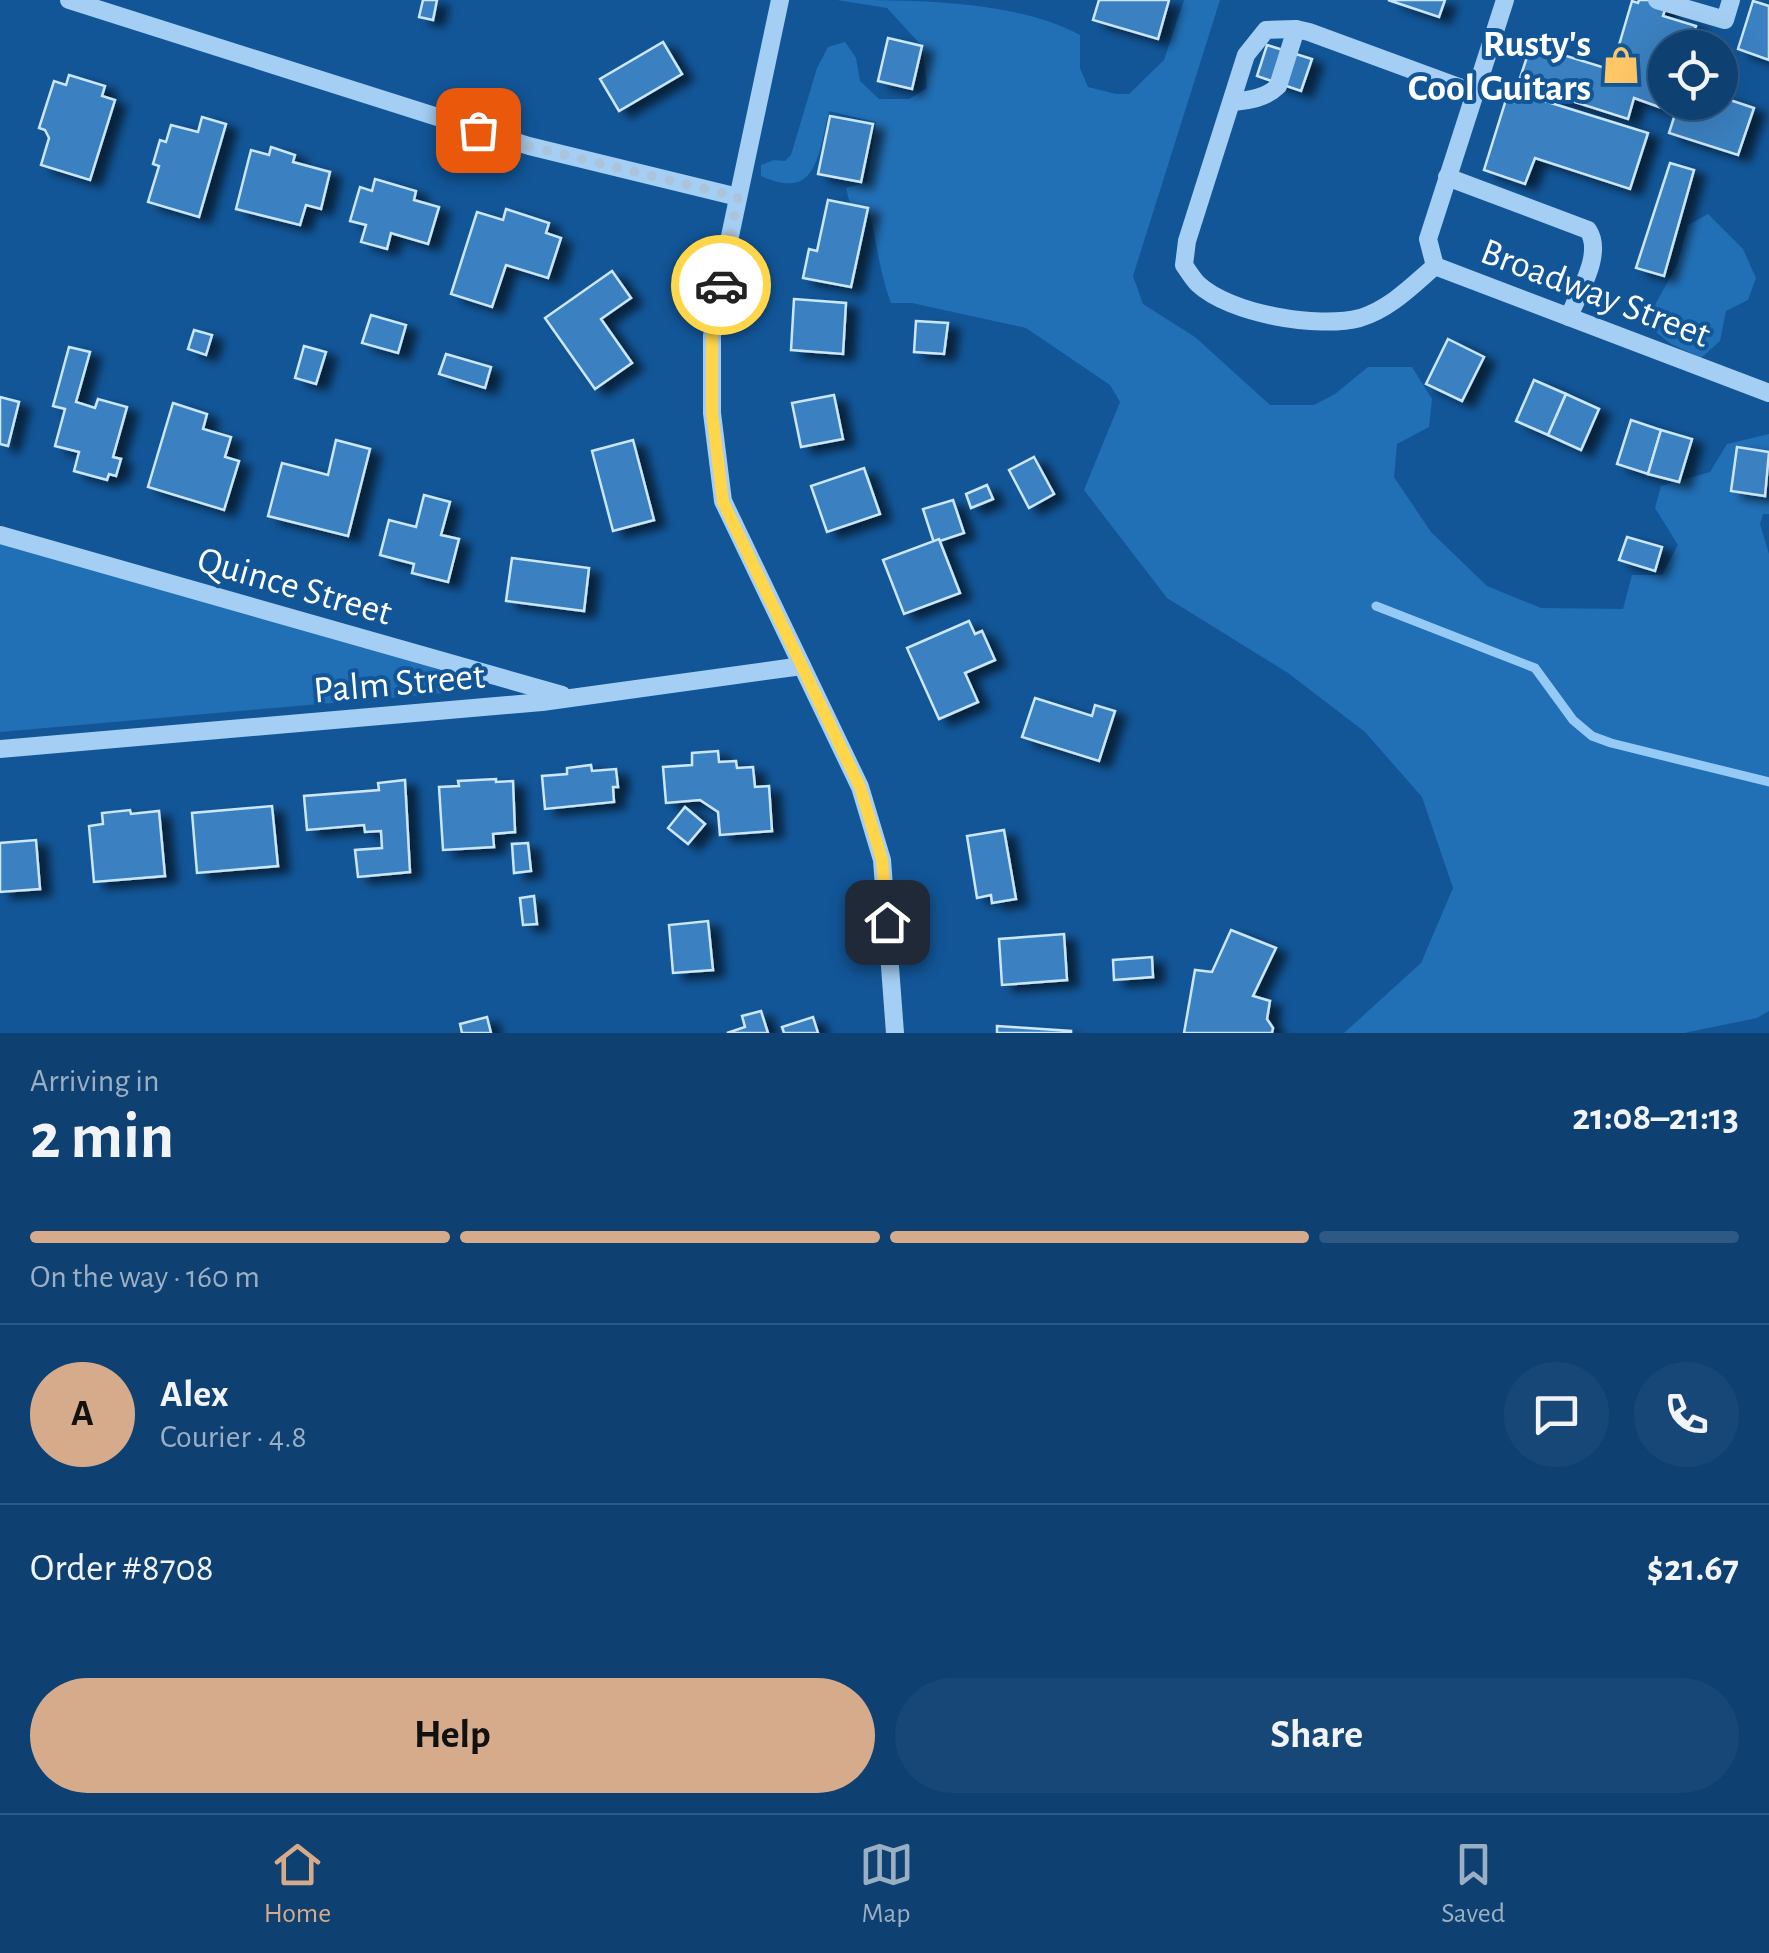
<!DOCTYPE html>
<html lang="en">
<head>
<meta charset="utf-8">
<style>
  body { margin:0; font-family:"Alegreya Sans",sans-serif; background:#174777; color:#f1f3f6; height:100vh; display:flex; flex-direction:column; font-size:38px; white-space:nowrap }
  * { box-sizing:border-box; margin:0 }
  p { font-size:32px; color:#9bafc4 }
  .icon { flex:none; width:55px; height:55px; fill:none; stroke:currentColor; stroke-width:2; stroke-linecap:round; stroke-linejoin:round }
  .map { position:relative; height:1033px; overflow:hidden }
  .panel { display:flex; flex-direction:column; background:#0e4072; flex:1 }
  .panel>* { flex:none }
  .buttons { position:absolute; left:1648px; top:30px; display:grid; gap:20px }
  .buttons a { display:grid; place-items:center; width:90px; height:90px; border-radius:50%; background:#0e4072; box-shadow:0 10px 40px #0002,0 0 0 2px #2e5984; font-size:50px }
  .pin { position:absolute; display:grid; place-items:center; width:85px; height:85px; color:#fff; margin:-42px; border-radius:20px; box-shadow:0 5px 15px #0006 }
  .courier { position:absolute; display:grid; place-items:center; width:100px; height:100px; margin:-50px; border:8px solid #ffd54a; border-radius:50%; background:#fff; color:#222; box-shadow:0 2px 12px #0007 }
  .summary em { font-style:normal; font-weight:700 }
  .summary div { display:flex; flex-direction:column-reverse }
  .summary { display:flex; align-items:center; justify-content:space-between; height:170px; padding:0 30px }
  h1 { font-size:65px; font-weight:700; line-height:75px }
  .bar { display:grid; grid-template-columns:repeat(4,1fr); gap:15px 10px; align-content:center; height:120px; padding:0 30px }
  .bar i { height:12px; border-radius:8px; background:#2e5984 }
  .bar .current { background:#d6ab8b }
  .bar p { grid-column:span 4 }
  .line { display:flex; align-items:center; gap:25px; padding:0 30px; border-top:2px solid #2e5984 }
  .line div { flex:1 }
  .round { display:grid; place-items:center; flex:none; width:105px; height:105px; border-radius:52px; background:#174777 }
  .cta { display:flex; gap:20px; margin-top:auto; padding:20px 30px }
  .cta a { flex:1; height:115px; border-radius:60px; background:#d6ab8b; color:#111; font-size:40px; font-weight:700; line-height:115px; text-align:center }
  .cta a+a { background:#174777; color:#f1f3f6 }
  .tabs { display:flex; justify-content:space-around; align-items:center; height:140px; border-top:2px solid #2e5984; background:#0e4072; font-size:28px; color:#9bafc4 }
  .tabs a { display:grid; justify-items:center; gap:5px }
  .tabs .current { color:#d6ab8b }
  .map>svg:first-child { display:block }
</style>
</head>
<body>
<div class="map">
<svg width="1769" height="1033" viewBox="0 0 1769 1033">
  <defs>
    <filter id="shadow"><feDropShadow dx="11" dy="6" stdDeviation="5" flood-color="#0009"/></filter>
  </defs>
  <rect width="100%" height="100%" fill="#125698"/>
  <g fill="#216fb5">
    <path d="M837 0C915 0 1015 0 1080 35V68L1088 87 1116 94H1129L1164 60 1184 0H1220L1133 276 1143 304 1195 337 1270 405H1314L1335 394 1368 367H1412L1432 399 1429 427 1397 444 1394 477 1431 532 1487 586 1541 608 1623 609 1632 575H1662L1678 545 1655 508 1661 486 1710 472 1727 444 1769 434V514H1763L1760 524 1769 554V1011L1757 1018 1684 1033H1344L1421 963 1453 888 1422 797 1365 732 1288 673 1167 598 1084 490 1120 402 1110 385 1026 328 912 303H891C879 272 877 240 868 208L850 204 846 188 867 182 876 122 829 111C818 154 818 202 761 176V165L774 160 785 161 791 155 817 68 828 47 845 42 856 58 860 81 879 99H909L927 88 922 46 887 8Z"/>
    <path d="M1708 214 1743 249 1756 278 1748 300 1726 311 1720 341 1701 358 1671 344 1652 329V310L1677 265 1688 225Z"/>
    <path d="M0 540 397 655 440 670 446 674 448 691 445 693 0 732Z"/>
  </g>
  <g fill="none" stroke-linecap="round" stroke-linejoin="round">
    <path stroke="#95caf6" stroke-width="9" d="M1376 606 1535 668 1573 720 1592 736 1611 743 1769 782"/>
  </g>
  <g fill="#3b80c0" stroke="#cce6fd" stroke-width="2.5" filter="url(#shadow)">
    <path d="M423 0H437L433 20 419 17Z"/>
    <path d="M1099 0H1169L1158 39 1093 20Z"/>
    <path d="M1388 0H1445L1439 17Z"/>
    <path d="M1639 0H1668L1663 16 1696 26 1688 48H1665V102H1670L1667 110 1634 98 1628 119 1518 84 1531 45 1605 68 1614 62 1632 1 1638 3Z"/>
    <path d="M1753 1 1769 6V60L1738 49Z"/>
    <path d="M888 38 922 46 912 89 878 81Z"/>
    <path d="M663 42 682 74 619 111 600 79Z"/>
    <path d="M1267 45 1312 59 1301 91 1257 76Z"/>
    <path d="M69 75 105 86 102 96 115 100 90 180 41 165 49 138 45 130 39 128 54 81 66 85Z"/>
    <path d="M1509 90 1648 133 1630 189 1535 158 1525 184 1484 170Z"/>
    <path d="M1720 91 1721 97 1754 108 1738 155 1669 133 1679 102H1720Z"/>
    <path d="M830 116 873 124 861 182 818 174Z"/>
    <path d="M202 117 226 124 199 217 148 202 159 166 153 164 160 140 166 142 171 125 198 132Z"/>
    <path d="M271 147 295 155 293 162 330 172 321 209 306 205 300 225 236 209 251 150 269 155Z"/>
    <path d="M1670 163 1694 170 1664 276 1636 268Z"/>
    <path d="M375 179 416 191 414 200 439 207 428 244 391 233 387 249 361 242 366 225 350 221 360 187 372 191Z"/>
    <path d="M828 200 868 208 851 287 803 278 809 249 817 251Z"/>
    <path d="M506 209 549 223 546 233 561 238 548 278 506 265 492 307 451 294 477 212 503 220Z"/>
    <path d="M612 271 631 298 601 319 632 363 595 389 545 318Z"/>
    <path d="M794 299 846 303 843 354 791 350Z"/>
    <path d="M371 315 406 325 398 353 362 343Z"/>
    <path d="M916 321 948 323 944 354 914 352Z"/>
    <path d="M194 330 212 335 206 355 188 349Z"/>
    <path d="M1448 339 1484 357 1462 401 1426 384Z"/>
    <path d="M304 346 326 352 316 384 295 378Z"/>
    <path d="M69 347 90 352 76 402 95 408 98 399 127 407 113 457 121 459 116 476 109 474 107 480 74 471 79 452 55 446 65 409 53 406Z"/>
    <path d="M446 354 491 367 485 388 439 374Z"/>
    <path d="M1534 380 1566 394 1548 435 1516 421Z"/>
    <path d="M1566 394 1599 409 1581 450 1548 435Z"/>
    <path d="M834 395 843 439 801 447 792 403Z"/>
    <path d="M0 397 19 402 8 446 0 444Z"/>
    <path d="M173 403 207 414 203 429 231 437 225 457 239 461 224 510 148 487Z"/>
    <path d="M1631 420 1661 430 1648 474 1617 464Z"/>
    <path d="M1661 430 1692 439 1679 482 1648 474Z"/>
    <path d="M336 440 370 449 348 536 268 516 282 463 328 475Z"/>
    <path d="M633 440 654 520 613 531 592 451Z"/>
    <path d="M1737 447 1769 452 1765 496 1731 491Z"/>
    <path d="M1034 457 1054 494 1029 508 1009 470Z"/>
    <path d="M864 468 880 514 827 532 811 486Z"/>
    <path d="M987 485 993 499 971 508 966 494Z"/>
    <path d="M424 495 450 502 441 535 459 539 448 582 412 573 414 564 380 555 389 520 416 527Z"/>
    <path d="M953 500 964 533 934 543 923 509Z"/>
    <path d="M1627 537 1662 547 1655 571 1619 560Z"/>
    <path d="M939 539 960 593 904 614 883 560Z"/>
    <path d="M512 558 589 568 584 611 506 601Z"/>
    <path d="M969 621 975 634 982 631 995 660 965 673 978 702 939 719 907 648Z"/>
    <path d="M1035 698 1092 716 1095 705 1115 711 1099 761 1022 737Z"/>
    <path d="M718 751 719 762 736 761 737 768 753 767 755 787 769 786 772 831 720 835 718 812 700 800 666 803 663 767 692 765V753Z"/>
    <path d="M591 765 592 771 616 769 618 787H613L614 802 545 809 542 776 567 774V768Z"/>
    <path d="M496 779V782L513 781 515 832 493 834 494 847 443 850 439 787 459 786 458 781Z"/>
    <path d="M405 780 410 872 358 877 355 850 382 848 381 831 365 832 364 825 307 830 304 796 379 790 378 783Z"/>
    <path d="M272 806 278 866 197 873 192 813Z"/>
    <path d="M685 807 705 824 688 844 668 828Z"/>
    <path d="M130 810 131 814 159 811 165 876 94 882 89 826 103 824 102 813Z"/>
    <path d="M1004 830 1016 899 992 903 991 895 977 898 967 836Z"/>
    <path d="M36 840 40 889 0 892V843Z"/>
    <path d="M528 843 531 871 514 873 512 844Z"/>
    <path d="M534 896 537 924 523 925 520 898Z"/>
    <path d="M708 921 713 970 673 973 669 925Z"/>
    <path d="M1231 930 1276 948 1253 996 1270 1001 1267 1019 1273 1028 1272 1033H1184L1195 970 1212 972Z"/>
    <path d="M1064 934 1067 980 1002 985 999 939Z"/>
    <path d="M1152 957 1153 977 1114 980 1113 960Z"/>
    <path d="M761 1011 768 1033H727L745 1027 742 1016Z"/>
    <path d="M487 1017 491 1033H462L460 1024Z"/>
    <path d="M813 1017 818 1033H784L782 1027Z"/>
    <path d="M997 1026 1071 1031V1033H997Z"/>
  </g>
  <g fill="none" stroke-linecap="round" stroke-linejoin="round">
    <g stroke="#a4cef3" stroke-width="18">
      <path d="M69 0 529 146 738 197"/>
      <path d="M780 0 726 255 712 336V413L723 501 860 787 882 860 895 1033"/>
      <path d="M1505 0 1428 239 1435 266 1769 393"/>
      <path d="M1657 0 1725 20 1731 0"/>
      <path d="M1233 102C1250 100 1266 98 1278 86L1296 29"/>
      <path d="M1447 177 1588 230C1604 254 1578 293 1569 317"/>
      <path d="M1435 266C1413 285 1390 309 1360 318 1318 329 1230 314 1198 284 1193 279 1188 271 1184 265L1187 241 1246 55 1266 30 1296 29 1309 32 1475 93"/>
      <path d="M0 535 562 695"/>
      <path d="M0 749 542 702 802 666"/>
    </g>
  </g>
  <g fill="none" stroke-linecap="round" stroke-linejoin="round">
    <path stroke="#acc4db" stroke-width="10" stroke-dasharray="0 18" d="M478 130 528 146 738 197 721 285"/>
    <path stroke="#ffd54a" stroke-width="12" d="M721 285 712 336V413L723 502 860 787 882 860 887 922"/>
  </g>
  <defs>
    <g id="shop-bare" transform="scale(3)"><path d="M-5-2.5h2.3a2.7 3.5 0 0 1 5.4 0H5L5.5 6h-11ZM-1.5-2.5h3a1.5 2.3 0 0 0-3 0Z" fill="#ffc766" stroke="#125698" stroke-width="2.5" paint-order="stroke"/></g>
  </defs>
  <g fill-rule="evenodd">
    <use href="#shop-bare" x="1621" y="65"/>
  </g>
  <g text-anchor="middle" stroke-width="8" stroke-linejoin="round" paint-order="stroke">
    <g font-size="38" font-weight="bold" fill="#fff" stroke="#125698" text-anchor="end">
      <text x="1591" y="56">Rusty's<tspan x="1591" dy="44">Cool Guitars</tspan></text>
    </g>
    <g font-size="38" fill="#fff" stroke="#125698">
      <text transform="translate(1596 292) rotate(21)" y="13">Broadway Street</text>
      <text transform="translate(295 585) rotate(16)" y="13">Quince Street</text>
      <text transform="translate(399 682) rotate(-5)" y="13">Palm Street</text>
    </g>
  </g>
</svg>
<div class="buttons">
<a><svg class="icon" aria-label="locate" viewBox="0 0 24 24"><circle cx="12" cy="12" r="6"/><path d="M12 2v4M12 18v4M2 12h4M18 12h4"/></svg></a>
</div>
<div class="pin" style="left:478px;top:130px;background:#ea580c"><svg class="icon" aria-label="bag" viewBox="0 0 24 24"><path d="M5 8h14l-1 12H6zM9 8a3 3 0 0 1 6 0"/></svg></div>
<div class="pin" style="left:887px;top:922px;background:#1f2937"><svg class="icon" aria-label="home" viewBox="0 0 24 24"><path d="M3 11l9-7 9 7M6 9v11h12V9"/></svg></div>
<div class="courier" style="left:721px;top:285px"><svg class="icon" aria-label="car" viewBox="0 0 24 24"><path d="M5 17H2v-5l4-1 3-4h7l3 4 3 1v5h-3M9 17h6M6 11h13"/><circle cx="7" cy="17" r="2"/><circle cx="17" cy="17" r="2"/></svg></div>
</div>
<section class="panel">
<div class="summary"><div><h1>2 min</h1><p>Arriving in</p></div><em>21:08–21:13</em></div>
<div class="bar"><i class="current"></i><i class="current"></i><i class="current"></i><i></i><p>On the way · 160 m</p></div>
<div class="line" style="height:180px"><b class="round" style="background:#d6ab8b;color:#111">A</b><div><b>Alex</b><p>Courier · 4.8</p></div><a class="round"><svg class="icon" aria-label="chat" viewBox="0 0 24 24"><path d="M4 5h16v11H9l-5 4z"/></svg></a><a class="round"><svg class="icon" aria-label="phone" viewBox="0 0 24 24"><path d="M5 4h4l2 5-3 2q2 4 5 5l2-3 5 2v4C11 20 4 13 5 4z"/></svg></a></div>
<div class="line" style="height:130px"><div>Order #8708</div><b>$21.67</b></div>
<div class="cta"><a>Help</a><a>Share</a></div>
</section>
<nav class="tabs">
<a class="current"><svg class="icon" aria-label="home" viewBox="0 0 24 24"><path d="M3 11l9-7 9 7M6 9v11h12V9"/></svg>Home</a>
<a><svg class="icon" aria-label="map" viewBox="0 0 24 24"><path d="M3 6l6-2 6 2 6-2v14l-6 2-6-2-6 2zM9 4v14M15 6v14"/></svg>Map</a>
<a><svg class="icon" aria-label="saved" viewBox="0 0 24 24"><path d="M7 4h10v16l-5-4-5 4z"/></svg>Saved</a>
</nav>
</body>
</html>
